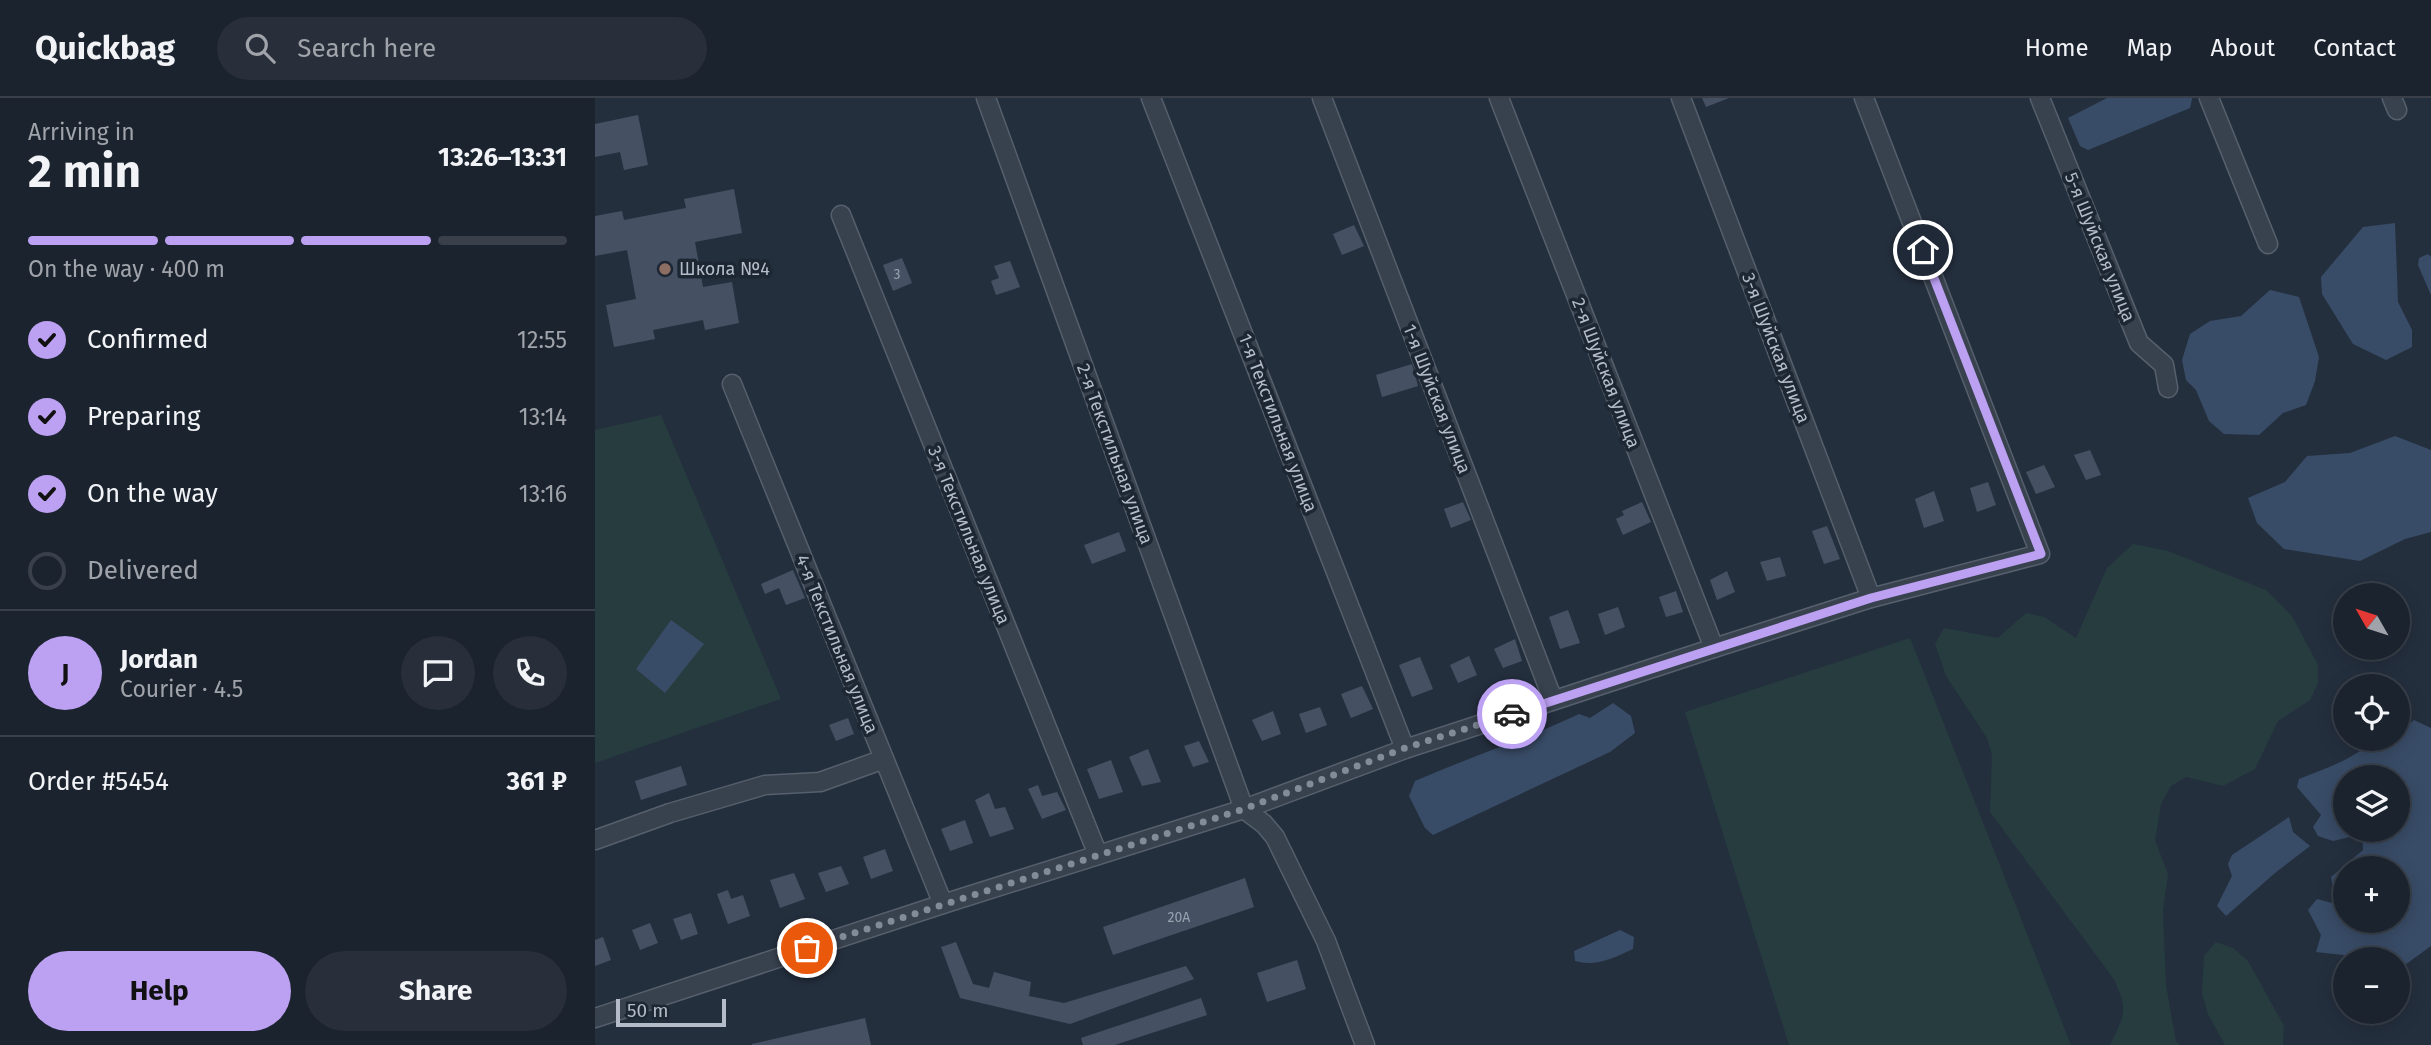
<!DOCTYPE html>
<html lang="en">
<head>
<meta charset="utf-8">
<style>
  body { margin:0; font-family:"Fira Sans",sans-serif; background:#282f3a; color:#f1f3f6; height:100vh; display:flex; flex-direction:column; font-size:26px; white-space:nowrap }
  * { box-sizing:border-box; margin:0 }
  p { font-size:23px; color:#a0a4aa }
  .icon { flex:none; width:38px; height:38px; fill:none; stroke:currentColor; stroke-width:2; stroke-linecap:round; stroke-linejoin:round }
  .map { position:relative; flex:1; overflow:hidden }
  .side { display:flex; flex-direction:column; background:#1b232e; width:595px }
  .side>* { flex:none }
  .needle { width:46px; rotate:309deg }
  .fabs { position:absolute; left:1738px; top:485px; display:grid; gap:14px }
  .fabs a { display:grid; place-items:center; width:77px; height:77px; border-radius:50%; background:#1b232e; box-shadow:0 4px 18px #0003,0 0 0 2px #39404a; font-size:35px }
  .scale { position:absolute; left:21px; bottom:18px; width:110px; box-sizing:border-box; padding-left:7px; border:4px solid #b4bcc9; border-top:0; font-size:19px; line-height:24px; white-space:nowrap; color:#b4bcc9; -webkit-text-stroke:5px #1d2633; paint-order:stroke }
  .pin { position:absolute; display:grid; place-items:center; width:60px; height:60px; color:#fff; margin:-30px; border:4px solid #fff; border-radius:50%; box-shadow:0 2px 7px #0007 }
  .courier { position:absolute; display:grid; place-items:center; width:70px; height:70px; margin:-35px; border:5px solid #bca0f2; border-radius:50%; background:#fff; color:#222; box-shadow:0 2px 9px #0007 }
  .summary em { font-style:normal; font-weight:700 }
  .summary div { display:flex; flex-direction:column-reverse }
  .summary { display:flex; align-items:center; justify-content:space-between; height:119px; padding:0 28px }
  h1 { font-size:46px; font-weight:700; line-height:52px }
  .bar { display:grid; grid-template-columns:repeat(4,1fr); gap:10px 7px; align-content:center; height:84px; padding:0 28px }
  .bar i { height:9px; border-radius:5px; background:#39404a }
  .bar .current { background:#bca0f2 }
  .bar p { grid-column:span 4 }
  .line { display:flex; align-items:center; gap:18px; padding:0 28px; border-top:2px solid #39404a }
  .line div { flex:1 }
  .round { display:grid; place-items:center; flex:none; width:74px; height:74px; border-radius:37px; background:#282f3a }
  ol { padding:0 28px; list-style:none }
  li { display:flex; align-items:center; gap:21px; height:77px }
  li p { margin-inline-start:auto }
  li .icon { padding:7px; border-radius:50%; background:#bca0f2; color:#111; stroke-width:4 }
  li:last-child { color:#a0a4aa }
  li i { width:38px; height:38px; border:4px solid #39404a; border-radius:50% }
  .button { display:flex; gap:14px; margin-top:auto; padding:14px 28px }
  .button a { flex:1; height:80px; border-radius:42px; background:#bca0f2; color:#111; font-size:28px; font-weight:700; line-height:80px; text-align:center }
  .button a+a { background:#282f3a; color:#f1f3f6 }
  header { display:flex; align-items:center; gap:42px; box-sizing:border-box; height:98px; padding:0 35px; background:#1b232e; border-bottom:2px solid #39404a }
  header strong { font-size:33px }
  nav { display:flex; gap:38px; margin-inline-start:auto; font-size:24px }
  .search { width:490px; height:63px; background:#282f3a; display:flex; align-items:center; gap:18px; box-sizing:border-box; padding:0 24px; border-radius:38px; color:#a0a4aa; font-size:26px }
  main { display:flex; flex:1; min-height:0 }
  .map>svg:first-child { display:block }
</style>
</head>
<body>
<header>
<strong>Quickbag</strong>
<div class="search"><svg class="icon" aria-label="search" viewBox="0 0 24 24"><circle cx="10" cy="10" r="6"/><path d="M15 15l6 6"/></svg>Search here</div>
<nav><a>Home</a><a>Map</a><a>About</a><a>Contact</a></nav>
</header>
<main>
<section class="side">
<div class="summary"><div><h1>2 min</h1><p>Arriving in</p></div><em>13:26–13:31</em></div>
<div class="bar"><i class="current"></i><i class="current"></i><i class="current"></i><i></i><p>On the way · 400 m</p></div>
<ol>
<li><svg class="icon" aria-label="check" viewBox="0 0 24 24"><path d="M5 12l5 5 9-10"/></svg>Confirmed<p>12:55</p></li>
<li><svg class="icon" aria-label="check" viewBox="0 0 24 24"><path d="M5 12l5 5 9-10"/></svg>Preparing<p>13:14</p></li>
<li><svg class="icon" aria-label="check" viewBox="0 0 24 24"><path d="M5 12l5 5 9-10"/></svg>On the way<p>13:16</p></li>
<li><i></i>Delivered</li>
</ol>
<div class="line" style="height:126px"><b class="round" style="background:#bca0f2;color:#111">J</b><div><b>Jordan</b><p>Courier · 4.5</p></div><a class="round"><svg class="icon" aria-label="chat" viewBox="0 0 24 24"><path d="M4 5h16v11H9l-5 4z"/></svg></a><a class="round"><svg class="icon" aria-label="phone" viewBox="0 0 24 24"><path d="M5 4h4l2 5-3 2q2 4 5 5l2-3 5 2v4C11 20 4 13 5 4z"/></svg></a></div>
<div class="line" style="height:91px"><div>Order #5454</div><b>361 ₽</b></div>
<div class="button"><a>Help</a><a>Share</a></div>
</section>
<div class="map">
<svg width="1836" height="947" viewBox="0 0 1836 947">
  <rect width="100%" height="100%" fill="#242f3e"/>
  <g fill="#263c3f">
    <path d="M66 317 186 601 0 665V332Z"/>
    <path d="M1538 446 1573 453 1671 492 1697 518 1723 567V585L1715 602 1683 623 1660 671 1628 688 1591 679 1576 688 1566 706 1560 742 1573 776 1568 812 1571 887 1581 943 1585 947H1515C1530 916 1534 912 1518 880L1395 714 1397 657 1392 640 1351 578 1340 546 1349 530 1403 540 1431 515 1449 519 1481 540 1512 470Z"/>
    <path d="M1315 540 1476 947H1194L1090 614Z"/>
    <path d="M1621 844 1638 850 1653 863 1689 928 1688 947H1630L1613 916 1607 896 1609 858Z"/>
  </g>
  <g fill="#394c67" fill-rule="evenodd">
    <path d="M1512 0H1597V1L1595 10 1493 52 1485 48 1473 20Z"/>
    <path d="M1800 125 1803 204 1817 232V249L1791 262 1758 246 1727 196 1726 179 1768 129Z"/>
    <path d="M1833 156 1836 159V197L1823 167 1824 160Z"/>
    <path d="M1675 192 1704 199 1724 259 1720 283 1711 307 1688 315 1664 337 1629 336 1614 323 1601 292 1591 282 1587 262 1595 236 1615 223 1646 218Z"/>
    <path d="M1800 338 1836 352V434L1810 441 1765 463 1689 451 1662 425 1653 400 1690 384 1712 358 1755 355Z"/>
    <path d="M76 522 109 546 70 595 41 571Z"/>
    <path d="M1018 605 1036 618 1040 635 1015 654 838 737 830 730 814 698 820 683C875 659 931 641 984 616L995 620Z"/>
    <path d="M1819 622 1836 630V848L1803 872 1802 861C1775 861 1749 857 1721 854L1726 837 1713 812 1722 801 1741 806 1736 779 1768 752 1767 736 1738 743 1723 738 1718 729 1726 717 1702 689 1704 681C1729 671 1760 661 1780 641L1802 640 1803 632 1809 630ZM1750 679H1802V732H1750ZM1802 770V822H1750V770Z"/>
    <path d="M1694 719 1698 734 1715 748 1680 775 1631 818 1622 808 1637 778 1633 766 1637 757Z"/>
    <path d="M1025 832 1039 839 1038 851C1019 860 1001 869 980 863L979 853Z"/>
  </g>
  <g fill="#455162">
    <path d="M1107 0H1134L1111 9Z"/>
    <path d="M43 17 53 67 29 72 25 54 0 59V26Z"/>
    <path d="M139 91 147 135 100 144 108 189 137 184 144 225 110 232 108 222 58 232 60 241 19 249 11 207 41 201 32 152 0 158V118L27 113 29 122 91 110 89 101Z"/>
    <path d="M759 127 769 148 747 157 738 136Z"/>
    <path d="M307 160 317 185 298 193 288 167Z"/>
    <path d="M415 163 425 189 401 197 396 183 404 180 399 168Z"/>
    <path d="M817 266 823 288 787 299 781 277Z"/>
    <path d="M1495 352 1506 377 1491 382 1479 357Z"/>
    <path d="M1449 367 1460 389 1441 396 1431 374Z"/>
    <path d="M1393 384 1401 407 1382 414 1375 390Z"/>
    <path d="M1339 393 1349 423 1329 430 1320 401Z"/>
    <path d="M868 404 876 422 856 430 849 411Z"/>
    <path d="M1047 404 1056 424 1028 437 1021 421 1029 417 1027 413Z"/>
    <path d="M1232 428 1245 461 1229 466 1217 433Z"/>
    <path d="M524 434 531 453 497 466 489 447Z"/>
    <path d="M1185 459 1191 478 1172 483 1165 464Z"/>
    <path d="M198 472 210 500 191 507 184 490 170 496 166 486Z"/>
    <path d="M1132 473 1140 494 1122 502 1115 482Z"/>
    <path d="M1081 493 1088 514 1071 519 1064 499Z"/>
    <path d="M1023 509 1030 529 1010 537 1003 516Z"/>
    <path d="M973 512 985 545 965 551 954 519Z"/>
    <path d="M920 541 927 563 908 570 899 551Z"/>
    <path d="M874 558 882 577 863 585 855 567Z"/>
    <path d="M825 559 838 591 817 599 804 567Z"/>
    <path d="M767 588 778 611 756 620 746 596Z"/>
    <path d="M725 609 732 627 711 635 704 616Z"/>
    <path d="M678 613 686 636 667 643 657 622Z"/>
    <path d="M253 620 259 636 241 643 234 627Z"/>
    <path d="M604 643 614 664 598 669 589 648Z"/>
    <path d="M553 651 566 684 547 688 534 659Z"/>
    <path d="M516 662 528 694 504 701 492 671Z"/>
    <path d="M86 668 92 687 46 702 40 683Z"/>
    <path d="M443 687 447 698 462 694 471 712 447 721 433 691Z"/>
    <path d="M394 695 400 711 410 709 419 731 395 739 380 702Z"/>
    <path d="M370 722 378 745 355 753 346 731Z"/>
    <path d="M290 751 298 773 276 781 268 759Z"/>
    <path d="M246 768 254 786 231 794 223 775Z"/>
    <path d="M199 775 210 801 185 810 175 782Z"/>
    <path d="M650 780 659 809 518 857 508 829Z"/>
    <path d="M133 792 136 801 148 797 155 818 133 826 122 796Z"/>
    <path d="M96 815 103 836 86 842 78 821Z"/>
    <path d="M55 825 63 845 45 852 37 832Z"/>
    <path d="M8 839 16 862 0 868V842Z"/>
    <path d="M361 844 378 886 394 890 399 874 436 884 434 898 469 905 591 868 599 881 475 926 365 900 346 849Z"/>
    <path d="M702 862 711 891 672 904 662 875Z"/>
    <path d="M606 900 612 917 520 947H488L486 940Z"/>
    <path d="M270 920 276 947H157V946Z"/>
  </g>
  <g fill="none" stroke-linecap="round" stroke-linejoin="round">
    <g stroke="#565f6c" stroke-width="21">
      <g id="minor">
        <path d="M391 0 649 711 669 726 680 739 731 843 770 947"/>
        <path d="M556 0 810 651"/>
        <path d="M727 0 958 602"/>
        <path d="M904 0 1119 550"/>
        <path d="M1086 0 1276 500"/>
        <path d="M1445 0 1544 245 1569 267 1573 290"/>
        <path d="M1614 0 1673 146"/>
        <path d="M1797 0 1802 12"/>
        <path d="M246 117 503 757"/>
        <path d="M137 286 348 806"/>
        <path d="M0 742 75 715 170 687 225 684 289 661"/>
        <path d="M0 920 348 806 649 711 810 651 1119 550 1276 500 1445 456 1269 0"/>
      </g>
    </g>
    <use href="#minor" stroke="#38414e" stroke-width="18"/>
  </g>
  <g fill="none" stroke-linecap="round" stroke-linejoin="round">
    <path stroke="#828b98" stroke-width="7" stroke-dasharray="0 12.6" d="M212 850 649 711 810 650 917 616"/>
    <path stroke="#bca0f2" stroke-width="9" d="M917 616 1276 500 1446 456 1328 152"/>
  </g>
  <circle fill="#8d6e63" stroke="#1d2633" stroke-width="2.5" cx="70" cy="171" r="7"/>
  <g text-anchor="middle" stroke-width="7" stroke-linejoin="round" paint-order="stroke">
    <g font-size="14" fill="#98a1af">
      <text x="302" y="181">3</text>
      <text x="584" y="824">20А</text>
    </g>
    <g font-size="18" fill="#b4bcc9" stroke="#1d2633">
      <text transform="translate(1505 149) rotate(68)" y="6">5-я Шуйская улица</text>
      <text transform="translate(1181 250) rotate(69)" y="6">3-я Шуйская улица</text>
      <text transform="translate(1011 275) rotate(69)" y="6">2-я Шуйская улица</text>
      <text transform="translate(842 301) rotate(69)" y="6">1-я Шуйская улица</text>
      <text transform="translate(683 325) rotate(69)" y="6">1-я Текстильная улица</text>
      <text transform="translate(520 356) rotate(70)" y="6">2-я Текстильная улица</text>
      <text transform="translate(374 437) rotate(68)" y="6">3-я Текстильная улица</text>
      <text transform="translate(242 546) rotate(68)" y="6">4-я Текстильная улица</text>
    </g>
    <g font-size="18" fill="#b4bcc9" stroke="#1d2633" text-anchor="start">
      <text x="84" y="177">Школа №4</text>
    </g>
  </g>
</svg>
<div class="fabs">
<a><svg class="needle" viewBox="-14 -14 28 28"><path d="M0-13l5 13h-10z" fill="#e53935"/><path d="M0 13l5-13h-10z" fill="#a0a4aa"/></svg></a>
<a><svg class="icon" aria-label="locate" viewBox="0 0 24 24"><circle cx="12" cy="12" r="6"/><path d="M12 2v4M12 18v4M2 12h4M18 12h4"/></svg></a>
<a><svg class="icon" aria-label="layers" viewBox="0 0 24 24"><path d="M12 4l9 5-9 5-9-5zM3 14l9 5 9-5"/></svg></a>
<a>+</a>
<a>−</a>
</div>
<div class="scale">50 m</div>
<div class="pin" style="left:212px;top:850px;background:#ea580c"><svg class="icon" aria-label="bag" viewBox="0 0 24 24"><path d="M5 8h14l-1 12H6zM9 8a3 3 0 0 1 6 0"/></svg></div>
<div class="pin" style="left:1328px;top:152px;background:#1f2937"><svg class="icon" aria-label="home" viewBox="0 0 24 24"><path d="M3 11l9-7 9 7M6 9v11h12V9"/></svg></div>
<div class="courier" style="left:917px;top:616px"><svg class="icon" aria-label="car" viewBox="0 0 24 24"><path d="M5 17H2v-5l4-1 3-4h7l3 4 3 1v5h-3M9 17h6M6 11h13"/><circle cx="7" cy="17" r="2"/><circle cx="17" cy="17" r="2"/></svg></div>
</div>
</main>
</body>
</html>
